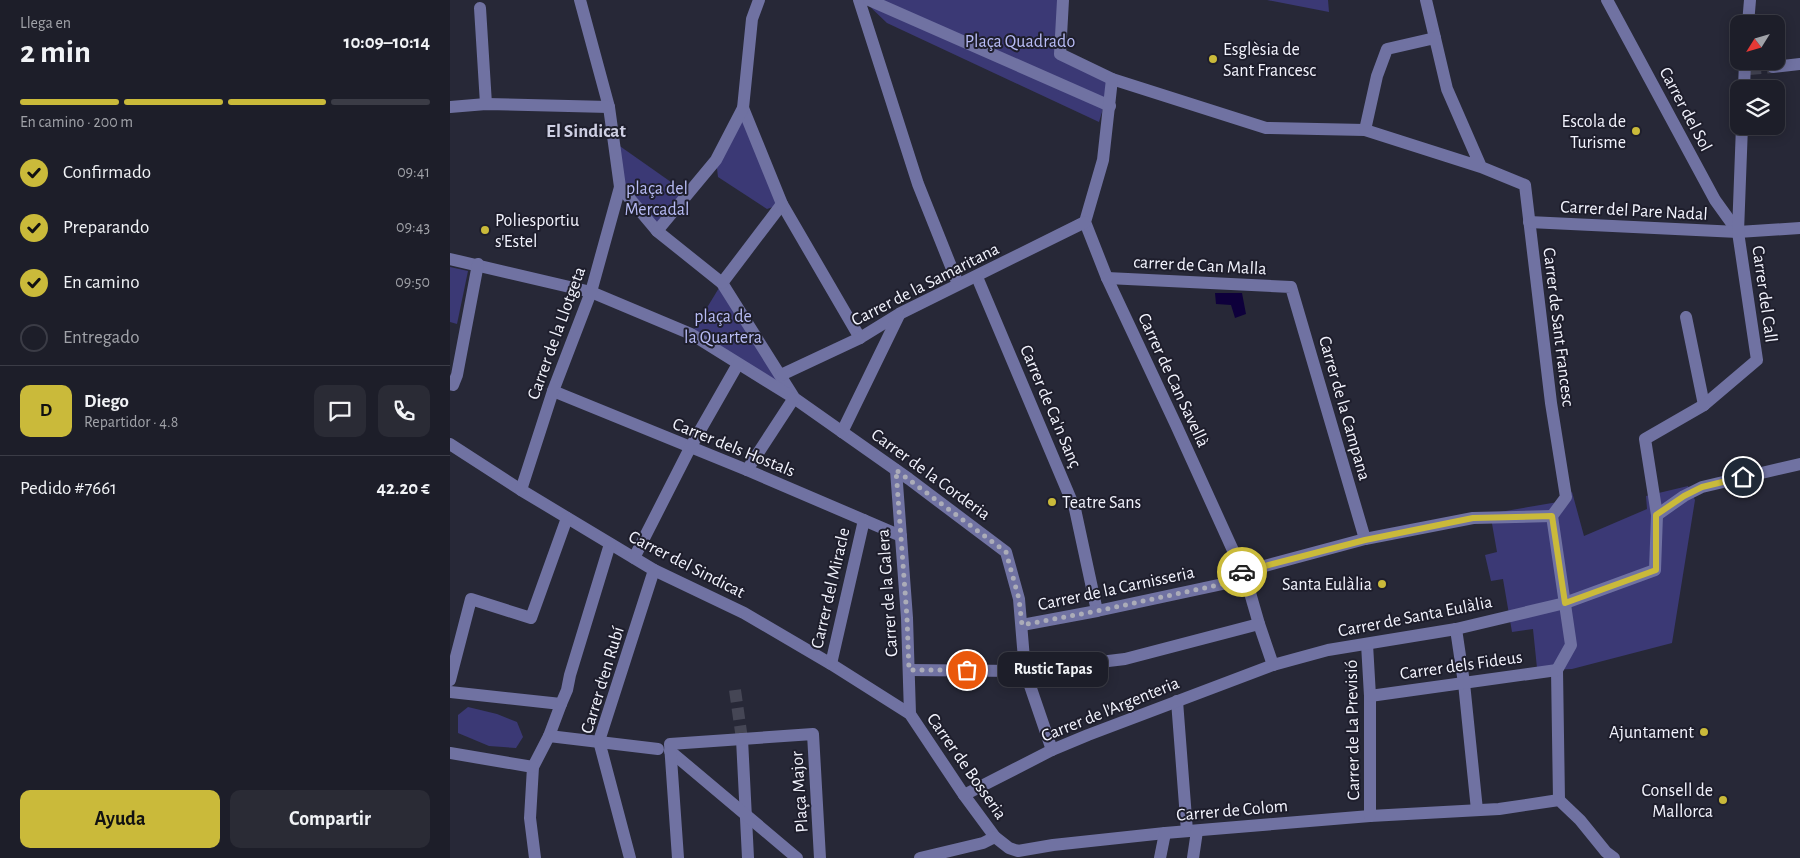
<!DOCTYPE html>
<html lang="es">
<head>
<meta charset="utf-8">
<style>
  body { margin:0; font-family:"Alegreya Sans",sans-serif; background:#2a2b35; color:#f1f3f6; height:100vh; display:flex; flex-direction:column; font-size:19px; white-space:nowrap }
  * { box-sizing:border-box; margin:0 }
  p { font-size:16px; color:#a0a2a8 }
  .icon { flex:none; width:28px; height:28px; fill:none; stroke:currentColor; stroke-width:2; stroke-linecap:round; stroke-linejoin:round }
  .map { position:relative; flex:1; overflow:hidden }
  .sheet { display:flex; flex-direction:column; background:#1d1e29; width:450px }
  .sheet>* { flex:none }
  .needle { width:32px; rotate:233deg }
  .buttons { position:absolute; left:1280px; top:15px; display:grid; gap:10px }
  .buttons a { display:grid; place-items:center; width:55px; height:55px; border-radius:10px; background:#1d1e29; box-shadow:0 2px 12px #0003,0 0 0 1px #3b3c46; font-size:25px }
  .pin { position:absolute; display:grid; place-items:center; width:42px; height:42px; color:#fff; margin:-21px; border:2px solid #fff; border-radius:50%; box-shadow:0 1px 5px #0007 }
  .courier { position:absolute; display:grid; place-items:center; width:50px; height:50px; margin:-25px; border:4px solid #caba3a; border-radius:50%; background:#fff; color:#222; box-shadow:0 1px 6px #0007 }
  .bubble { position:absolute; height:35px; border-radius:10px; background:#1d1e29; box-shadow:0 2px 12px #0003,0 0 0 1px #3b3c46; font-size:16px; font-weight:700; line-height:35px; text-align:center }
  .headline em { font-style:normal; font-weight:700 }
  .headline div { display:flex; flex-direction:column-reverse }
  .headline { display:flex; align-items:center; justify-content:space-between; height:85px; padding:0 20px }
  h1 { font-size:32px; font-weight:700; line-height:38px }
  .bar { display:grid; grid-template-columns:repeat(4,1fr); gap:8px 5px; align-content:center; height:60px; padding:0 20px }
  .bar i { height:6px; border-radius:4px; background:#3b3c46 }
  .bar .selected { background:#caba3a }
  .bar p { grid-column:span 4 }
  .line { display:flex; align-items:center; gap:12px; padding:0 20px; border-top:1px solid #3b3c46 }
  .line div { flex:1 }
  .round { display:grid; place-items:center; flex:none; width:52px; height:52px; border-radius:10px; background:#2a2b35 }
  ol { padding:0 20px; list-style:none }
  li { display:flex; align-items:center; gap:15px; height:55px }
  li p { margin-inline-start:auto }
  li .icon { padding:5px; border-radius:50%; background:#caba3a; color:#111; stroke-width:4 }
  li:last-child { color:#a0a2a8 }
  li i { width:28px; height:28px; border:2px solid #3b3c46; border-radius:50% }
  .cta { display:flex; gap:10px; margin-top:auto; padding:10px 20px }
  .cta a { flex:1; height:58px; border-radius:10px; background:#caba3a; color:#111; font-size:20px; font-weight:700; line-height:58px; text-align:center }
  .cta a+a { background:#2a2b35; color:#f1f3f6 }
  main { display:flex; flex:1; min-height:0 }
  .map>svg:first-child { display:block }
</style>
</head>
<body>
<main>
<section class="sheet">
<div class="headline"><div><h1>2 min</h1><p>Llega en</p></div><em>10:09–10:14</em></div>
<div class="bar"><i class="selected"></i><i class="selected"></i><i class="selected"></i><i></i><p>En camino · 200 m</p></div>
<ol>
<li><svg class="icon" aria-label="check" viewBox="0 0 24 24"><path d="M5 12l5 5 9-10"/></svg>Confirmado<p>09:41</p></li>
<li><svg class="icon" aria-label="check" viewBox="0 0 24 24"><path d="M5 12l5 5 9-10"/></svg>Preparando<p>09:43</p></li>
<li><svg class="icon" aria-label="check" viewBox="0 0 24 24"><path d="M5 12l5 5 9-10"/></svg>En camino<p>09:50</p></li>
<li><i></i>Entregado</li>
</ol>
<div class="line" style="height:90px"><b class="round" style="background:#caba3a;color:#111">D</b><div><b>Diego</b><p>Repartidor · 4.8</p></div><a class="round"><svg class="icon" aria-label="chat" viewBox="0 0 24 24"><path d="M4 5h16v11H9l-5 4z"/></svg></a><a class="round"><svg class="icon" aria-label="phone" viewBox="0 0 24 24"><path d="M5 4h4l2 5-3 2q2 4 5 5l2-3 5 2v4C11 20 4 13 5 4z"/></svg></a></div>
<div class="line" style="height:65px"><div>Pedido #7661</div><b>42.20 €</b></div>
<div class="cta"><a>Ayuda</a><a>Compartir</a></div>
</section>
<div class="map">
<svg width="1350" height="858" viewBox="0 0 1350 858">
  <rect width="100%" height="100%" fill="#272837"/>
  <g fill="#3b3975">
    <path d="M413 0H613L610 54 662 79 649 122 437 23Z"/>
    <path d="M817 0H878L879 12Z"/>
    <path d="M293 108 332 204 317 209 268 177 266 160Z"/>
    <path d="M164 142 238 194 207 231 170 187Z"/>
    <path d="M0 267 18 271 7 324 0 322Z"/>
    <path d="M272 283 344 398 241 334Z"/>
    <path d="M1238 486 1245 500 1222 643 1122 669 1100 670 1087 668 1083 629 1062 632 1053 579 1041 581 1035 555 1047 552 1041 518 1044 513 1108 502 1122 492 1134 536 1197 509 1196 496Z"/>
    <path d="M18 707 47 714 67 722 73 737 66 748 39 746 8 733V715Z"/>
  </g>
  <path fill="#0e003b" d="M765 293H792L796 314 785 318 781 305 766 304Z"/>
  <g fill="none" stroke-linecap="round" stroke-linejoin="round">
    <g stroke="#454655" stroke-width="12" stroke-dasharray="12 6" stroke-linecap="butt">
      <path d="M1299 69 1323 67"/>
      <path d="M285 690 292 739"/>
    </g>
    <g stroke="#7072a2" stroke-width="12">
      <path d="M130 0 159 107 170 187 207 231 272 283 343 396"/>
      <path d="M409 0 468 184 508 284"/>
      <path d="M419 0 660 106"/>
      <path d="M613 0 610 54 662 79 816 128 915 130"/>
      <path d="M976 0 985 38"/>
      <path d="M1157 0 1265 200 1288 232"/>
      <path d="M30 8 36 104"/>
      <path d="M1298 24 1300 0"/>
      <path d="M1323 67 1350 64"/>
      <path d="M662 79 653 160 635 222 657 278 726 425 796 579 809 624 823 665"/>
      <path d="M1294 89 1295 61"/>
      <path d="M0 107 36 104 159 107"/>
      <path d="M293 108 332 204 410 338"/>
      <path d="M1031 167 997 89 985 38 937 49 927 76 915 130 1031 167 1075 185 1101 403 1116 497 1102 516"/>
      <path d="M1079 222 1288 232 1350 228"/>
      <path d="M207 231 266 160 293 108 302 19 309 0"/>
      <path d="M0 259 141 292 241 334 344 398 459 479 556 552 569 599 575 671 602 750"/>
      <path d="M527 277 625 509 647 611"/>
      <path d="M657 278 841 287 915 539"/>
      <path d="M272 283 332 204"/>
      <path d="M1236 317 1254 405"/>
      <path d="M331 375 410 338 449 314 635 222"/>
      <path d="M3 385 7 375 28 264"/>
      <path d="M103 391 297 470 451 536"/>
      <path d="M392 432 449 315"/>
      <path d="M0 444 71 490 204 570 294 613 381 664 460 714 514 795 545 837 559 848 568 851 603 845 715 833 920 816 1049 809 1109 800 1130 820 1156 852 1164 858"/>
      <path d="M297 470 344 398"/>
      <path d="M446 470 457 618 460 714"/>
      <path d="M71 490 103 391 141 292 170 187"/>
      <path d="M1207 515 1234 496 1252 487 1350 464"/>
      <path d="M1102 516 1121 645 1107 670 1109 800"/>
      <path d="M184 558 240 448 288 364"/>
      <path d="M792 572 915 539 1023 518 1102 516"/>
      <path d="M572 625 647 611 796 579"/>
      <path d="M1006 629 1014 683 1027 810"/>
      <path d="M917 644 920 696V816"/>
      <path d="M381 664 414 520"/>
      <path d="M459 670 575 671 675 659 809 624"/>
      <path d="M0 680 21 599 81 618 117 518"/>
      <path d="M0 692 111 704 99 736 83 767 80 818 85 858"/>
      <path d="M920 696 1107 670"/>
      <path d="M727 701 737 831"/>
      <path d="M111 704 117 690 120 675 160 544"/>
      <path d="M99 736 208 749"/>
      <path d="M292 739 298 858"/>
      <path d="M220 751 347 858"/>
      <path d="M0 753 83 767"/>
      <path d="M514 795 602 750 638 735 823 665 878 650 1006 629 1115 603 1205 570 1207 515 1195 439 1254 405 1307 360 1288 232 1292 126"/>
      <path d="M180 858 149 741 204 570"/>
      <path d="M228 858 220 744 363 734 370 858"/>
      <path d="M470 858 533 843 545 837"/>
      <path d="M710 858 715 833"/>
      <path d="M743 858 747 831"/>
    </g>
  </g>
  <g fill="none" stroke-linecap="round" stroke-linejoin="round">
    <path stroke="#abacb8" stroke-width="5" stroke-dasharray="0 9" d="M517 670H459L457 618 446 470 556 552 569 599 572 625 647 611 796 579 792 572"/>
    <path stroke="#caba3a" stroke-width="6" d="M792 572 915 540 1023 518 1102 516 1115 603 1206 570V515L1234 496 1252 487 1293 477"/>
  </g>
  <g fill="#caba3a" stroke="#1e1e2c" stroke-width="2">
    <circle cx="763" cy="59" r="5"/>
    <circle cx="1186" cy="131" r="5"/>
    <circle cx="35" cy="230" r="5"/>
    <circle cx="602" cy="502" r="5"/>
    <circle cx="932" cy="584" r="5"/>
    <circle cx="1254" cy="732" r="5"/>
    <circle cx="1273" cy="800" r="5"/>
  </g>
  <g text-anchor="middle" stroke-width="4" stroke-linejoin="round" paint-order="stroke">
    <g font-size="18" fill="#b8bcf5" stroke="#1e1e2c">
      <text x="570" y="47">Plaça Quadrado</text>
      <text x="207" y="194">plaça del<tspan x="207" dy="21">Mercadal</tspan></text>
      <text x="273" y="322">plaça de<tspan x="273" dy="21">la Quartera</tspan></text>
    </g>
    <g font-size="18" fill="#f2f3fd" stroke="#1e1e2c" text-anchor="end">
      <text x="773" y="55" text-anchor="start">Esglèsia de<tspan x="773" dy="21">Sant Francesc</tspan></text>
      <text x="1176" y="127">Escola de<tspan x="1176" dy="21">Turisme</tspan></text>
      <text x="45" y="226" text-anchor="start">Poliesportiu<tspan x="45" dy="21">s'Estel</tspan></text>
      <text x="612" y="508" text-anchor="start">Teatre Sans</text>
      <text x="922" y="590">Santa Eulàlia</text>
      <text x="1244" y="738">Ajuntament</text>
      <text x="1263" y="796">Consell de<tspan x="1263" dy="21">Mallorca</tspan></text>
    </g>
    <g font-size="18" fill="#f2f3fd" stroke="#1e1e2c">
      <text transform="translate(1236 109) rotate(62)" y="6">Carrer del Sol</text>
      <text transform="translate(1184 210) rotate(3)" y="6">Carrer del Pare Nadal</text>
      <text transform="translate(750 265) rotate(3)" y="6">carrer de Can Malla</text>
      <text transform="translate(475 284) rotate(-27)" y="6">Carrer de la Samaritana</text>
      <text transform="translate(1315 294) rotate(82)" y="6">Carrer del Call</text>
      <text transform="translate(1109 327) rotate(83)" y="6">Carrer de Sant Francesc</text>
      <text transform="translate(106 333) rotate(-70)" y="6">Carrer de la Llotgeta</text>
      <text transform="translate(724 380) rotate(65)" y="6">Carrer de Can Savellà</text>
      <text transform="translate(601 406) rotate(67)" y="6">Carrer de Ca'n Sanç</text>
      <text transform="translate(895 408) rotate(74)" y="6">Carrer de la Campana</text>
      <text transform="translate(284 447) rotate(22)" y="6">Carrer dels Hostals</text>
      <text transform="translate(481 474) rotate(36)" y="6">Carrer de la Corderia</text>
      <text transform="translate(237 564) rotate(27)" y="6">Carrer del Sindicat</text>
      <text transform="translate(380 588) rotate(-77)" y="6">Carrer del Miracle</text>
      <text transform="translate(666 588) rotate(-12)" y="6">Carrer de la Carnisseria</text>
      <text transform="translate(437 593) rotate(-94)" y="6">Carrer de la Galera</text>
      <text transform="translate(965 616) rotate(-11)" y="6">Carrer de Santa Eulàlia</text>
      <text transform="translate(1011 665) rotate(-8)" y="6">Carrer dels Fideus</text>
      <text transform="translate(152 680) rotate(-73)" y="6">Carrer d'en Rubí</text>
      <text transform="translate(660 709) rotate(-22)" y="6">Carrer de l'Argenteria</text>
      <text transform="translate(902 730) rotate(-91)" y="6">Carrer de La Previsió</text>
      <text transform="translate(517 766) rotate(55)" y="6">Carrer de Bosseria</text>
      <text transform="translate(349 792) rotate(-94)" y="6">Plaça Major</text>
      <text transform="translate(782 810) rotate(-5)" y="6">Carrer de Colom</text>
    </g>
    <g font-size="19" font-weight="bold" fill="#cecfe3" stroke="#1e1e2c">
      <text x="136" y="137">El Sindicat</text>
    </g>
  </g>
</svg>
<div class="buttons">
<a><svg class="needle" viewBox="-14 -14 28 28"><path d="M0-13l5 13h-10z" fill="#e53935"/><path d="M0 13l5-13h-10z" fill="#a0a2a8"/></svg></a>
<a><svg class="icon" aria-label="layers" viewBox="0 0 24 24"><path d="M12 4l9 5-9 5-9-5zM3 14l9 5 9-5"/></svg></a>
</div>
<div class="pin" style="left:517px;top:670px;background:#ea580c"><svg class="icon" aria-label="bag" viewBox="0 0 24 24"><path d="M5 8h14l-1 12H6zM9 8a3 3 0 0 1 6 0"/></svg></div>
<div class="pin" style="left:1293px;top:477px;background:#1f2937"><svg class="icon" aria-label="home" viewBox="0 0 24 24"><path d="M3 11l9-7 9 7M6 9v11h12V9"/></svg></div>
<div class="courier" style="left:792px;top:572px"><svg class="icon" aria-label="car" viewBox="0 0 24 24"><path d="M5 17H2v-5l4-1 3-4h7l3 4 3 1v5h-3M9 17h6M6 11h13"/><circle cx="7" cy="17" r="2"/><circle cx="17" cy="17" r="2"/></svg></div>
<div class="bubble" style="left:548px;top:652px;width:110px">Rustic Tapas</div>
</div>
</main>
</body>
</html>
